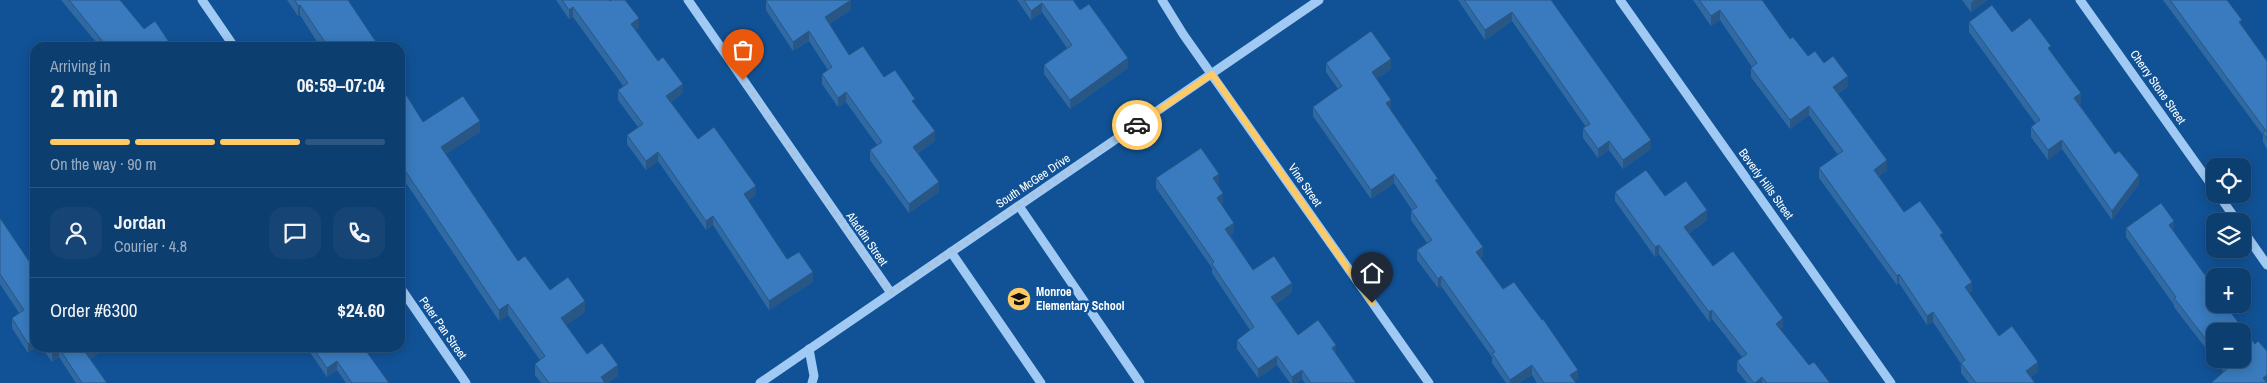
<!DOCTYPE html>
<html lang="en">
<head>
<meta charset="utf-8">
<style>
  body { margin:0; font-family:"Archivo Narrow",sans-serif; background:#164575; color:#f1f3f6; height:100vh; display:flex; flex-direction:column; font-size:19px; white-space:nowrap }
  * { box-sizing:border-box; margin:0 }
  p { font-size:16px; color:#9aaec3 }
  .icon { flex:none; width:28px; height:28px; fill:none; stroke:currentColor; stroke-width:2; stroke-linecap:round; stroke-linejoin:round }
  .map { position:relative; flex:1; overflow:hidden }
  .details { position:absolute; left:30px; top:42px; width:375px; height:310px; display:flex; flex-direction:column; background:#0d3e70; border-radius:15px; box-shadow:0 2px 12px #0003,0 0 0 1px #2d5783 }
  .details>* { flex:none }
  .buttons { position:absolute; left:2206px; top:158px; display:grid; gap:10px }
  .buttons a { display:grid; place-items:center; width:45px; height:45px; border-radius:10px; background:#0d3e70; box-shadow:0 2px 12px #0003,0 0 0 1px #2d5783; font-size:25px }
  .pin { position:absolute; display:grid; place-items:center; width:42px; height:42px; color:#fff; margin:-51px -21px; border-radius:50% 50% 50% 0; rotate:-45deg; box-shadow:0 0 5px #0007 }
  .pin .icon { rotate:45deg }
  .courier { position:absolute; display:grid; place-items:center; width:50px; height:50px; margin:-25px; border:4px solid #ffca63; border-radius:50%; background:#fff; color:#222; box-shadow:0 1px 6px #0007 }
  .summary em { font-style:normal; font-weight:800 }
  .summary div { display:flex; flex-direction:column-reverse }
  .summary { display:flex; align-items:center; justify-content:space-between; height:85px; padding:0 20px }
  h1 { font-size:32px; font-weight:800; line-height:38px }
  .bar { display:grid; grid-template-columns:repeat(4,1fr); gap:8px 5px; align-content:center; height:60px; padding:0 20px }
  .bar i { height:6px; border-radius:4px; background:#2d5783 }
  .bar .active { background:#ffca63 }
  .bar p { grid-column:span 4 }
  .line { display:flex; align-items:center; gap:12px; padding:0 20px; border-top:1px solid #2d5783 }
  .line div { flex:1 }
  .round { display:grid; place-items:center; flex:none; width:52px; height:52px; border-radius:15px; background:#164575 }
  .map>svg:first-child { display:block }
</style>
</head>
<body>
<div class="map">
<svg width="2267" height="383" viewBox="0 0 2267 383">
  <rect width="100%" height="100%" fill="#115296"/>
  <g fill="none" stroke-linecap="round" stroke-linejoin="round">
    <g stroke="#a0caf4" stroke-width="9">
      <path d="M202 0 235 48"/>
      <path d="M688 0 891 293"/>
      <path d="M1162 0 1183 34 1429 383"/>
      <path d="M1620 0 1891 383"/>
      <path d="M2080 0 2215 190"/>
      <path d="M2218 194 2237 221"/>
      <path d="M1019 206 1140 383"/>
      <path d="M2242 229 2267 265"/>
      <path d="M951 252 1041 383"/>
      <path d="M400 287 466 383"/>
      <path d="M809 349 814 376 812 383"/>
      <path d="M760 383 1319 0"/>
    </g>
  </g>
  <g fill="#316aa3" fill-rule="evenodd">
    <path d="M61 0H120L144 29 173 48H101Z"/>
    <path d="M287 0H348L380 48H321L300 15 298 16Z"/>
    <path d="M556 0H609L639 28 635 30 658 61 683 93 671 102 698 139 756 195 748 200 787 259 813 282 769 310 713 225 706 230 658 161 646 170 627 144V135L638 127 618 100V90L624 87 573 17 569 19Z"/>
    <path d="M1017 0H1073L1080 10 1128 68 1070 109 1044 74V65L1067 48 1042 12 1031 20Z"/>
    <path d="M1458 0H1551L1651 149 1623 169 1609 150 1598 158 1583 138V128L1586 127 1512 21 1485 40Z"/>
    <path d="M1693 0H1762L1790 39 1808 56 1824 63 1848 86 1838 94 1887 170 1879 176 1904 212 1943 240 1972 291 1969 293 1999 336 2038 372 2031 377 2035 383H1969L1961 373V364L1933 322 1927 325 1899 283 1897 285 1819 178V168L1838 155 1809 115 1790 129 1751 77V68L1752 67 1720 20 1711 26Z"/>
    <path d="M1962 0H1988L1971 12Z"/>
    <path d="M2163 0H2227L2242 26 2267 61V149L2263 142V135Z"/>
    <path d="M766 1 851 10 829 24 849 55 884 77 915 104 935 141 918 153 939 192 909 213 870 160V150L877 145 846 102 838 107 822 84V74L828 70 809 41 793 51 766 10Z"/>
    <path d="M1969 22 2012 32 2051 52 2081 102 2079 104 2115 154 2139 184 2112 220 2062 149 2048 160 2031 137V127L2036 124 1969 32Z"/>
    <path d="M1326 63 1391 69 1376 79 1391 109 1390 110 1438 183 1483 256 1480 258 1503 289 1578 379 1574 381 1576 383H1537L1532 375 1519 383H1506L1492 363V357L1441 286 1438 288 1417 260V250L1427 243 1411 220V211L1412 210 1394 183 1371 199 1313 116V107L1338 89 1326 72Z"/>
    <path d="M400 77 402 89 423 122 480 132 446 154 518 261 550 290 585 312 566 325 587 354 618 376 608 383H541L535 375V364L540 360 508 315 499 321 400 174Z"/>
    <path d="M1156 178 1219 184 1217 185 1223 203 1221 204 1234 233 1230 235 1253 270 1292 292 1276 304 1298 335 1336 355 1356 383H1305L1302 379 1297 383H1290L1277 365 1258 378 1237 349V340L1250 330 1212 273V268L1156 188Z"/>
    <path d="M1615 192 1665 196 1707 220 1689 233 1713 266 1783 327 1780 329 1809 365 1830 383H1747L1737 371V361L1742 357 1712 319 1709 322 1659 254 1655 257 1615 201Z"/>
    <path d="M2161 203 2174 221 2173 231 2205 275 2210 271 2215 278V304H2224L2255 344 2258 341 2267 351V383H2211L2224 372 2174 307V305L2126 237V228ZM2215 331H2242V359H2215Z"/>
    <path d="M0 218 35 270 28 353 12 328V318L19 313 0 284Z"/>
    <path d="M42 348H99V353L90 359 107 383H76L59 357 52 362Z"/>
    <path d="M307 348H364L389 383H346L337 370 327 377Z"/>
  </g>
  <g fill="#285685">
    <path d="M851 0V10L825 27V17Z"/>
    <path d="M1974 0H1988L1971 12V3Z"/>
    <path d="M1042 3V12L1031 20V11Z"/>
    <path d="M300 5V15L298 16V6Z"/>
    <path d="M573 7V17L569 19V10Z"/>
    <path d="M1720 10V20L1711 26V16Z"/>
    <path d="M1512 12V21L1485 40V30Z"/>
    <path d="M639 18V28L631 33V24Z"/>
    <path d="M809 31V41L793 51V42Z"/>
    <path d="M1128 58V68L1070 109V100Z"/>
    <path d="M1391 59V69L1372 82V72Z"/>
    <path d="M1848 76V86L1833 97V87Z"/>
    <path d="M402 81V91L400 93V82Z"/>
    <path d="M683 84V93L666 105V96Z"/>
    <path d="M846 92V102L838 107V98Z"/>
    <path d="M2081 93V102L2074 107V98Z"/>
    <path d="M1391 100V109L1386 113V103Z"/>
    <path d="M1809 106V115L1790 129V120Z"/>
    <path d="M480 121V132L441 158V147Z"/>
    <path d="M935 131V141L913 156V147Z"/>
    <path d="M1651 140V149L1623 169V160Z"/>
    <path d="M2062 140V149L2048 160V150Z"/>
    <path d="M1609 141V150L1598 158V149Z"/>
    <path d="M658 152V161L646 170V161Z"/>
    <path d="M1887 160V170L1874 179V170Z"/>
    <path d="M1219 174V184L1213 188V178Z"/>
    <path d="M1394 174V183L1371 199V190Z"/>
    <path d="M2139 175V184L2112 220V211Z"/>
    <path d="M939 182V192L909 213V204Z"/>
    <path d="M756 186V195L744 203V194Z"/>
    <path d="M1223 193V203L1217 207V198Z"/>
    <path d="M1707 210V220L1684 236V227Z"/>
    <path d="M713 216V225L706 230V221Z"/>
    <path d="M2174 221V231L2169 234V225Z"/>
    <path d="M1234 223V233L1225 238V229Z"/>
    <path d="M1659 245V254L1655 257V247Z"/>
    <path d="M1483 247V256L1476 261V252Z"/>
    <path d="M813 272V282L769 310V301Z"/>
    <path d="M1899 274V283L1897 285V276Z"/>
    <path d="M1441 276V286L1438 288V279Z"/>
    <path d="M1972 282V291L1965 296V287Z"/>
    <path d="M1292 283V292L1271 307V297Z"/>
    <path d="M585 301V312L561 329V318Z"/>
    <path d="M508 304V315L499 321V310Z"/>
    <path d="M1712 310V319L1709 322V312Z"/>
    <path d="M1933 312V322L1927 325V316Z"/>
    <path d="M1783 318V327L1776 333V324Z"/>
    <path d="M35 339V348H36L28 353V344Z"/>
    <path d="M1336 345V355L1332 348Z"/>
    <path d="M59 348V357L52 362V352Z"/>
    <path d="M93 348H99V353L85 362V352Z"/>
    <path d="M1277 356V365L1258 378V369Z"/>
    <path d="M337 361V370L327 377V368Z"/>
    <path d="M2038 362V372L2026 380V371Z"/>
    <path d="M618 365V376L608 383H601V377Z"/>
    <path d="M1532 365V375L1519 383H1510V380Z"/>
    <path d="M1302 370V379L1297 383H1292V377Z"/>
    <path d="M1578 370V379L1572 383 1570 375Z"/>
    <path d="M2267 375V383L2263 378Z"/>
    <path d="M1762 377V383H1755Z"/>
  </g>
  <g fill="#397bbe" stroke="#285685">
    <path d="M69 0H120L144 29 155 21 173 48H108Z"/>
    <path d="M295 0H348L380 48H329L300 5 298 6Z"/>
    <path d="M562 0H609L610 1 612 0H625L639 18 631 24 658 61 663 57 683 84 666 96 698 139 714 127 756 186 744 194 787 259 799 252 813 272 769 301 713 216 706 221 658 152 646 161 627 135 643 124 618 90 628 83 573 7 569 10Z"/>
    <path d="M767 0H851L825 17 849 55 863 46 884 77 895 70 915 99 912 101 935 131 913 147 939 182 909 204 870 150 882 142 846 92 838 98 822 74 832 67 809 31 793 42 766 1Z"/>
    <path d="M1024 0H1073L1080 10 1089 4 1128 58 1070 100 1044 65 1072 45 1042 3 1031 11Z"/>
    <path d="M1464 0H1551L1651 140 1623 160 1609 141 1598 149 1583 128 1590 124 1512 12 1485 30Z"/>
    <path d="M1699 0H1762L1790 39 1793 37 1808 56 1815 51 1824 63 1833 56 1848 76 1833 87 1887 160 1874 170 1904 212 1920 201 1943 233 1940 235 1972 282 1965 287 1999 336 2012 326 2038 362 2026 371 2035 383H1976L1961 363 1965 360 1933 312 1927 316 1899 274 1897 276 1819 168 1843 151 1809 106 1790 120 1751 68 1757 63 1720 10 1711 16Z"/>
    <path d="M2170 0H2227L2242 20 2239 22 2267 61V139L2263 133 2266 131Z"/>
    <path d="M1992 5 2012 32 2030 18 2051 46 2048 48 2081 93 2074 98 2115 154 2119 151 2139 175 2112 211 2062 140 2048 150 2031 127 2040 120 1969 22Z"/>
    <path d="M1371 31 1391 59 1372 72 1391 100 1386 103 1438 179 1435 180 1483 247 1476 252 1503 289 1514 282 1542 320 1543 319 1578 370 1570 375 1576 383H1544L1532 365 1510 380 1492 353 1495 352 1441 276 1438 279 1417 250 1432 240 1411 211 1417 207 1394 174 1371 190 1313 107 1342 86 1326 63Z"/>
    <path d="M400 85 423 122 463 96 480 121 441 147 518 261 525 256 550 290 568 277 585 301 561 318 587 354 602 343 618 365 601 377 605 383H549L535 364 545 356 508 304 499 310 400 163Z"/>
    <path d="M1201 148 1219 174 1213 178 1223 193 1217 198 1234 223 1225 229 1253 270 1274 256 1292 283 1271 297 1298 335 1318 320 1336 345 1332 348 1356 383H1311L1302 370 1292 377 1277 356 1258 369 1237 340 1254 327 1212 264 1214 262 1156 178Z"/>
    <path d="M1646 170 1665 196 1686 181 1707 210 1684 227 1713 266 1733 251 1783 318 1776 324 1809 365 1814 362 1830 383H1767L1762 377 1755 383H1754L1737 361 1747 354 1712 310 1709 312 1659 245 1655 247 1615 192Z"/>
    <path d="M2161 203 2174 221 2169 225 2205 275 2210 271 2215 278V304H2224L2255 344 2258 341 2267 351V375L2263 378 2267 383H2211L2228 368 2221 359H2242V331H2215V351L2174 298 2176 297 2126 228Z"/>
    <path d="M0 218 35 270V339L28 344 12 318 24 310 0 274Z"/>
    <path d="M48 348H93L85 352 107 383H82L59 348 52 352Z"/>
    <path d="M313 348H364L389 383H352L337 361 327 368Z"/>
  </g>
  <g fill="none" stroke-linecap="round" stroke-linejoin="round">
    <path stroke="#acc2da" stroke-width="5" stroke-dasharray="0 9" d="M743 80 890 293 1137 125"/>
    <path stroke="#ffca63" stroke-width="6" d="M1137 125 1212 74 1372 303"/>
  </g>
  <defs>
    <g id="school-disc" transform="scale(1.25)"><circle r="9.5" fill="#ffca63" stroke="#115296"/><path d="M0-5L7-2L0 1L-7-2ZM-4 1L0 2.5L4 1V4Q0 6-4 4Z" fill="#111"/></g>
  </defs>
  <g fill-rule="evenodd">
    <use href="#school-disc" x="1019" y="299"/>
  </g>
  <g text-anchor="middle" stroke-width="5" stroke-linejoin="round" paint-order="stroke">
    <g font-size="12" fill="#fff" stroke="#115296">
      <text transform="translate(2158 87) rotate(55)" y="4">Cherry Stone Street</text>
      <text transform="translate(1033 181) rotate(-34)" y="4">South McGee Drive</text>
      <text transform="translate(1766 184) rotate(54)" y="4">Beverly Hills Street</text>
      <text transform="translate(1305 185) rotate(55)" y="4">Vine Street</text>
      <text transform="translate(867 239) rotate(55)" y="4">Aladdin Street</text>
      <text transform="translate(443 328) rotate(55)" y="4">Peter Pan Street</text>
    </g>
    <g font-size="12" font-weight="bold" fill="#fff" stroke="#115296" text-anchor="start">
      <text x="1036" y="296">Monroe<tspan x="1036" dy="14">Elementary School</tspan></text>
    </g>
  </g>
</svg>
<div class="buttons">
<a><svg class="icon" aria-label="locate" viewBox="0 0 24 24"><circle cx="12" cy="12" r="6"/><path d="M12 2v4M12 18v4M2 12h4M18 12h4"/></svg></a>
<a><svg class="icon" aria-label="layers" viewBox="0 0 24 24"><path d="M12 4l9 5-9 5-9-5zM3 14l9 5 9-5"/></svg></a>
<a>+</a>
<a>−</a>
</div>
<div class="pin" style="left:743px;top:80px;background:#ea580c"><svg class="icon" aria-label="bag" viewBox="0 0 24 24"><path d="M5 8h14l-1 12H6zM9 8a3 3 0 0 1 6 0"/></svg></div>
<div class="pin" style="left:1372px;top:303px;background:#1f2937"><svg class="icon" aria-label="home" viewBox="0 0 24 24"><path d="M3 11l9-7 9 7M6 9v11h12V9"/></svg></div>
<div class="courier" style="left:1137px;top:125px"><svg class="icon" aria-label="car" viewBox="0 0 24 24"><path d="M5 17H2v-5l4-1 3-4h7l3 4 3 1v5h-3M9 17h6M6 11h13"/><circle cx="7" cy="17" r="2"/><circle cx="17" cy="17" r="2"/></svg></div>
<section class="details">
<div class="summary"><div><h1>2 min</h1><p>Arriving in</p></div><em>06:59–07:04</em></div>
<div class="bar"><i class="active"></i><i class="active"></i><i class="active"></i><i></i><p>On the way · 90 m</p></div>
<div class="line" style="height:90px"><a class="round"><svg class="icon" aria-label="person" viewBox="0 0 24 24"><circle cx="12" cy="8" r="4"/><path d="M4 21q1-7 8-7t8 7"/></svg></a><div><b>Jordan</b><p>Courier · 4.8</p></div><a class="round"><svg class="icon" aria-label="chat" viewBox="0 0 24 24"><path d="M4 5h16v11H9l-5 4z"/></svg></a><a class="round"><svg class="icon" aria-label="phone" viewBox="0 0 24 24"><path d="M5 4h4l2 5-3 2q2 4 5 5l2-3 5 2v4C11 20 4 13 5 4z"/></svg></a></div>
<div class="line" style="height:65px"><div>Order #6300</div><b>$24.60</b></div>
</section>
</div>
</body>
</html>
